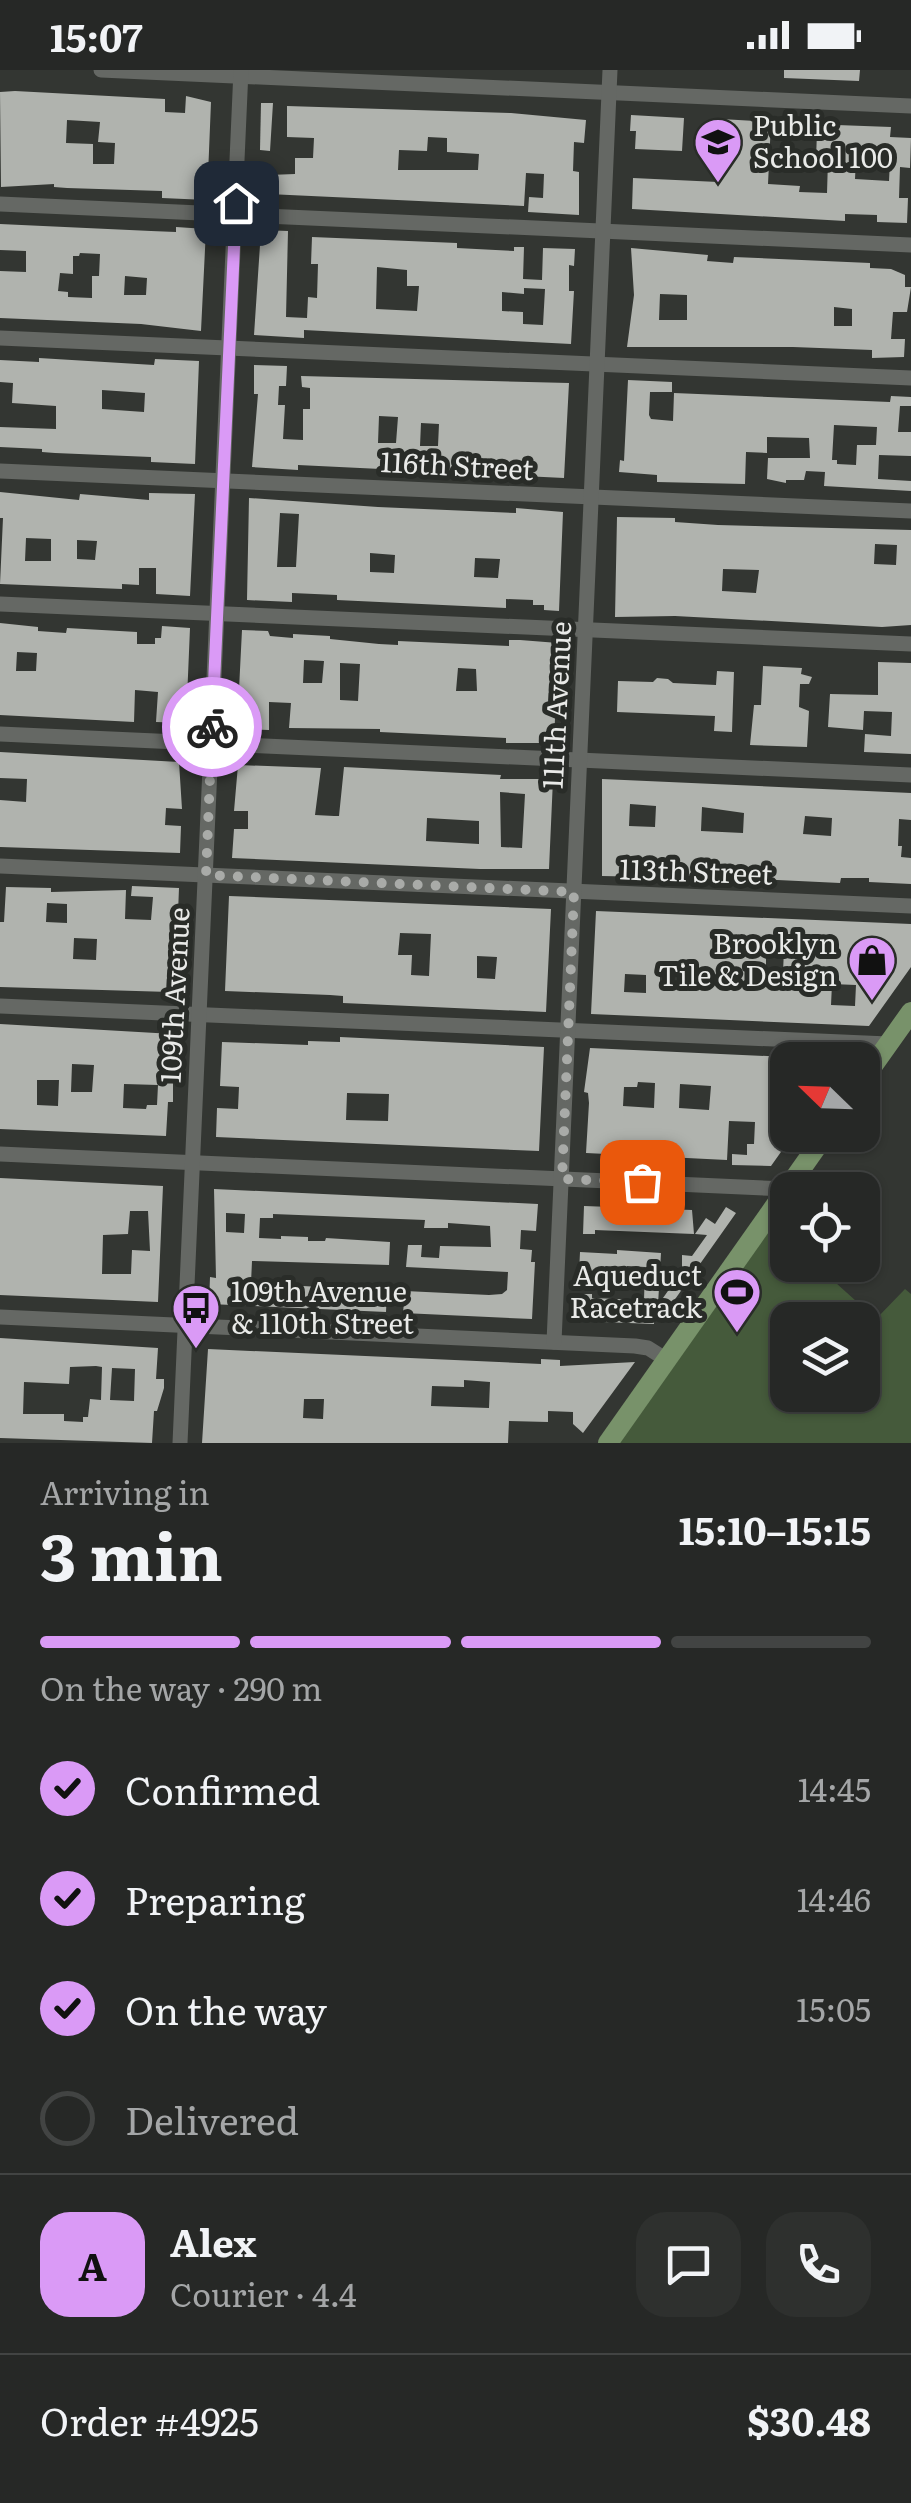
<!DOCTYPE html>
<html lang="en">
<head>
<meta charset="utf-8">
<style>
  body { margin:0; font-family:Literata,serif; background:#2e302e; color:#f1f3f6; height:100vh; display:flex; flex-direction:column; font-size:38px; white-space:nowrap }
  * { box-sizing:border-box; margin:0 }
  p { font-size:32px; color:#a4a6a7 }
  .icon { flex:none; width:55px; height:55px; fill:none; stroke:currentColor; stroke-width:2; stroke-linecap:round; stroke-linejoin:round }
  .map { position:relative; height:1373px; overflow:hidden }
  .details { display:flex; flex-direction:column; background:#262826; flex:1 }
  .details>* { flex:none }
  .needle { width:65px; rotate:293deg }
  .fabs { position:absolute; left:770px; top:972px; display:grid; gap:20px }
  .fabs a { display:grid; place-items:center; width:110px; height:110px; border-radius:20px; background:#262826; box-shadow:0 2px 8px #0004,0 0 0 2px #424443; font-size:50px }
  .pin { position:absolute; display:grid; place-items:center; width:85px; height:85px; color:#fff; margin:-42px; border-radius:20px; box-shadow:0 5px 15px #0006 }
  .courier { position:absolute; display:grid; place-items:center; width:100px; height:100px; margin:-50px; border:8px solid #da9af6; border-radius:50%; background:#fff; color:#222; box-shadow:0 2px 12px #0007 }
  .summary em { font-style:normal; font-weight:700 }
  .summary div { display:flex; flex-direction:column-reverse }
  .summary { display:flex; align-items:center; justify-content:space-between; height:170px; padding:0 40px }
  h1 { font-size:65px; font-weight:700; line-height:75px }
  .bar { display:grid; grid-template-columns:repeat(4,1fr); gap:15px 10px; align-content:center; height:120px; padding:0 40px }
  .bar i { height:12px; border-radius:8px; background:#424443 }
  .bar .active { background:#da9af6 }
  .bar p { grid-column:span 4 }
  .line { display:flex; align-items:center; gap:25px; padding:0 40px; border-top:2px solid #424443 }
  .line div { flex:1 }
  .round { display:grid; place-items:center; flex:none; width:105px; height:105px; border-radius:30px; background:#2e302e }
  ol { padding:0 40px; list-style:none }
  li { display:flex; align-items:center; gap:30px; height:110px }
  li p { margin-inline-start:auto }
  li .icon { padding:10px; border-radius:50%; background:#da9af6; color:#111; stroke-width:4 }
  li:last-child { color:#a4a6a7 }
  li i { width:55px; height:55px; border:5px solid #424443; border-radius:50% }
  .status { display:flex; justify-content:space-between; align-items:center; height:70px; padding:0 50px; background:#262826; direction:ltr }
  .status svg { height:28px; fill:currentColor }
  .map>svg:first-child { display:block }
</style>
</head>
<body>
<div class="status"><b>15:07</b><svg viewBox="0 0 49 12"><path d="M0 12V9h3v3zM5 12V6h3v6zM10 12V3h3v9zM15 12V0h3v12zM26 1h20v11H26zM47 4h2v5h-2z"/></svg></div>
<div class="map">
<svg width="911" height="1373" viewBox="0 0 911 1373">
  <rect width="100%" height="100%" fill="#333632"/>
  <path fill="#455a3b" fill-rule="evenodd" d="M766 1149 787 1169 788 1195H816L876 1249 905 1219 911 1224V1373H608ZM788 1250H862V1325H788Z"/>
  <g fill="#b0b3ae" fill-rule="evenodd">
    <path d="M784 0H860L859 11 784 8Z"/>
    <path d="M15 21 165 29V42L185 43 186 26 211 32 207 130 162 128V121L67 118 54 117V114L1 117 0 22ZM67 50 100 52 98 72 115 73 114 94H93V74L66 73Z"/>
    <path d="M261 33H273L270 81 260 80Z"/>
    <path d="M287 36 511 43 586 50 584 73 574 72 573 101 579 102V145L528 142 529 127 543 128 544 104 526 103 524 136 268 124 269 105 295 104V88H313L314 68 287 67ZM428 67 447 68V82L479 84 478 100H398L399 80 427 81Z"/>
    <path d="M631 45 684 48 682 81 635 79 636 61H630Z"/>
    <path d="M721 49 771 52 768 114 800 116 799 122 827 123 828 90H816L817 61 837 62V55L891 57 890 67 911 68 910 98 900 97 899 128H908L907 153 877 152V145L845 144V151L632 139 633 108 718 112ZM856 88 890 90 889 111 855 109Z"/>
    <path d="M0 154 151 161 176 162V157L206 159 201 261 141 254 0 248V201L26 202V181L0 180ZM80 183 100 184 99 206H92V228L68 227V222L58 221 60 203 73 204V186H79ZM125 206 147 208 146 225H124Z"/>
    <path d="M261 160 288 161 286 247 307 248 308 227 317 228 318 194H311L312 167 457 173V178L514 181V177H524L523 209 542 210 543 178 575 179 574 196 569 195V221H574L571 274 304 260V268L254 265ZM377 197 407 200V216H419L417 241 376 239ZM524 218 545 219 543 255 523 254V242L502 241V222L524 224Z"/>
    <path d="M631 178 708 185 707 191 733 193 734 187 870 193V198L891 199 905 205V217H911L907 242H893L891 269H905L904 287 872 288V280L793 277H627L634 225ZM660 224 687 225V250H659ZM834 237 852 239V256H834Z"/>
    <path d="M39 288 154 295 155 289 199 291 195 394 151 392V387L55 383 42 382V379L0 377V357L56 359V336L12 333 13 313 0 312V290L39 292ZM102 320 145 323 144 342 102 339Z"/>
    <path d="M254 295 287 296 286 316H279L278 335H285L283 369 303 370V339H310V318L302 317 301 306 569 313 564 408 298 395V400L252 397 258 324H254ZM379 346 398 347 396 373H378ZM421 353 439 354 438 376H420Z"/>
    <path d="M628 310 672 312V322H650L649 345 651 349 673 351 674 323 890 332 891 326 911 327V336H900L898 362H911V386L879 385 878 409 911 411V421L824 416 825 402 806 401 804 410H786V413L767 409 768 388H810L809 368 767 367V383L746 382 745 414 657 412V405L619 402 620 390 624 391ZM834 355 877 357 876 375H857L856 395 837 394V390H832Z"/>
    <path d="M0 422 79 430 80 424 149 430V423L195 424 190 526 156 524V498H139V515L122 514V519L0 514 3 448H0ZM26 468 51 469V491H25ZM77 470 97 471 95 490 77 489Z"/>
    <path d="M249 428 378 437 516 443V438L563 442 559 541 544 540V535H533V530L506 529V538L337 530V525L292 523V532L247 530ZM280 443 299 444 296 497H277ZM370 483 395 485 394 503 370 502ZM475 488 500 489 498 508 474 507Z"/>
    <path d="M617 447 675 448V452L718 455 911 460V555L882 557 675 546 615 547ZM875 474 897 475 896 495 874 494ZM723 499 759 500 756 523 722 521Z"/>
    <path d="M0 553 38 557V561L66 563 67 558 137 562V574H155V568H161L162 556 190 558 186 653 156 652 158 622 135 620 134 652 0 645ZM17 582 37 583 36 601H16Z"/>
    <path d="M242 560 268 561 270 566 293 568V564L330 566V569L379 574 398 575V571L509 576V570H520L558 573 554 673H506V668L380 662V659L289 658 291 633 269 632V660L237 659ZM304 590 324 591 322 613H303ZM340 593 360 594 358 631 340 630ZM458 598 476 599 477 621H456Z"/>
    <path d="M878 592 911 593V684L864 682 865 664 891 666 892 642 864 641 863 660 828 657 830 624 878 625Z"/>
    <path d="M763 596 802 598 801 604 812 607 809 614H800L799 637 809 641 807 677 750 675 754 635H761Z"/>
    <path d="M717 601 734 602 732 662 714 661 715 646 617 642 618 611 653 612 657 608 668 609 673 613 716 615Z"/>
    <path d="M0 682 179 692 182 739 166 738 165 755 181 756 180 783 0 777V730L26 732 27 709 0 708Z"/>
    <path d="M238 695 321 698 315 745 334 746H339L344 697 501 705 500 709H553L549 799H480L232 788 234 759H248V741H234ZM500 722 525 724 522 778 501 777ZM427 748 479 751V774L426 771Z"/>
    <path d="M602 709 911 723V750L899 749 898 776H902L901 787 911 788V814L869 812V808H841L840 813 650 804V807L602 806ZM630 734 656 736 655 757 629 756ZM702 737 744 743 743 763 701 761ZM805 746 832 748 831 766 803 764Z"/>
    <path d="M132 816 179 818 176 893H172L170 922 0 917V852H4L6 817 51 818V822L126 820 125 849 151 850 153 827 131 826ZM47 833 67 834V853L46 852ZM74 868 97 869 96 890 73 889Z"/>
    <path d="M229 826 551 839 546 942 343 933V926L330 925 225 921ZM400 863 431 864 429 906 411 905 412 885H398ZM477 886 497 887 495 909 477 908Z"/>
    <path d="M596 841 911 854V897L869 956 591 944ZM861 873H882V894L860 893ZM766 879 784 880 783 902 766 901ZM660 895 689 896 688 917 660 915ZM625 904 646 905V923L624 922ZM832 914 856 915 855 936 831 935Z"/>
    <path d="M0 954 173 964V1032H168L166 1066 0 1059ZM72 994 94 995 92 1022H71ZM37 1010H59L58 1036 37 1035ZM124 1014 158 1015 157 1035H147L146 1039 123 1038Z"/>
    <path d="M340 967 544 977 539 1081 216 1067 217 1038 238 1039 239 1017 220 1016 222 972 308 975V971L340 972ZM347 1023 389 1024 388 1051 346 1050Z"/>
    <path d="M590 978 788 987V1019H778L772 1042 788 1043V1065H793L771 1096 732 1095V1084L747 1085V1074H754L755 1052 729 1051 727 1090 586 1083 589 1033 588 1023 584 1022ZM638 1012 655 1013 654 1038 623 1036 624 1017H637ZM680 1014 711 1016 709 1040 679 1038Z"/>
    <path d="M0 1108 163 1116 158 1232 0 1225ZM130 1141H148L150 1181 132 1180 131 1204H102L103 1165 128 1164Z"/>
    <path d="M214 1119 538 1134 536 1161 521 1160 520 1179 532 1180 531 1192H535L532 1249 403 1243 405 1221 489 1225 502 1224 507 1220 508 1202 406 1197 408 1175H422L421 1187 439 1188 440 1176 491 1177 490 1156 448 1153V1158H424L425 1150 273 1144V1148H260L259 1168 281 1169V1166L308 1167V1171H325L326 1168 390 1172 389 1195 252 1191 251 1213 356 1219 357 1213 368 1214 367 1219 387 1220 386 1242 209 1234 210 1207 216 1208ZM226 1143 245 1144 244 1163 226 1162Z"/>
    <path d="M584 1136 692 1140 694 1164 595 1160V1164H583Z"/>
    <path d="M726 1137 736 1143 666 1242 655 1234 654 1254 578 1251 580 1224H592V1228L644 1230 645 1197 627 1196V1206L579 1204 580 1182 617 1184V1180L661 1183 658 1235 685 1197H682V1185L692 1186 707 1165 695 1164 706 1148 715 1154Z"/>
    <path d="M0 1268 158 1278 156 1309H164V1318L157 1341H154L152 1373 0 1368ZM96 1296 102 1297 101 1330 90 1329 88 1347H83V1352L64 1351V1344H23L24 1312 69 1314 70 1297ZM112 1298 135 1299 134 1331 110 1330Z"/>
    <path d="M208 1279 541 1294V1289L560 1290V1296L635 1292 583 1363 573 1354V1342L548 1341V1352L509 1351 508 1373H202ZM464 1310 490 1312 489 1338 431 1336 432 1316 464 1317ZM304 1329H324L323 1349 303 1348Z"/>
  </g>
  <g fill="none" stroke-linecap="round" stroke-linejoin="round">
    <g stroke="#656864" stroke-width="15">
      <path d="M101 0 911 36"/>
      <path d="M0 134 911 175"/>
      <path d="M0 268 911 308"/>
      <path d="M0 401 911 441"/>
      <path d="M0 534 911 574"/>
      <path d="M0 664 911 705"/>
      <path d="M0 796 911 836"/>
      <path d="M0 936 888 974"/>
      <path d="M0 1084 787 1119"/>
      <path d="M0 1247 635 1276 648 1278 667 1290"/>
      <path d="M554 1272 610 0"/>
      <path d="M180 1373 241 0"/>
    </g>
    <g stroke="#78926a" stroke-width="20">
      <path d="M862 1011 911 942"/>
      <path d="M608 1373 825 1065"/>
    </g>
  </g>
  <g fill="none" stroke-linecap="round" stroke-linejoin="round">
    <path stroke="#a9aba8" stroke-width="10" stroke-dasharray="0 18" d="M212 657 206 805 574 822 562 1109 642 1112"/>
    <path stroke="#da9af6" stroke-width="12" d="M212 657 236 133"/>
  </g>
  <defs>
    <g id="school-pin" transform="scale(2.5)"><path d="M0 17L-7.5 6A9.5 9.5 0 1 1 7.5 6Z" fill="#da9af6" stroke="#292c28"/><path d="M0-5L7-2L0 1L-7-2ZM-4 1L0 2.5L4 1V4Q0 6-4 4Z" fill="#111"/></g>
    <g id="shop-pin" transform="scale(2.5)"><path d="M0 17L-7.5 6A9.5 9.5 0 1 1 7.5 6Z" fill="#da9af6" stroke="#292c28"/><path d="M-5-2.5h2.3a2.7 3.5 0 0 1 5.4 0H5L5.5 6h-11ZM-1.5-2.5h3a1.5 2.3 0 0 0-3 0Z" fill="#111"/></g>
    <g id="stadium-pin" transform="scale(2.5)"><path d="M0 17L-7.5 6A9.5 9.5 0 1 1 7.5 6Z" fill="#da9af6" stroke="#292c28"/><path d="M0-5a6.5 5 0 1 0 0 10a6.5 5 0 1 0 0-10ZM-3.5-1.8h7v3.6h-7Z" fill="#111"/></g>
    <g id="bus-pin" transform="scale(2.5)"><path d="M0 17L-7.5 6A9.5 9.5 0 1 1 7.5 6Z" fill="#da9af6" stroke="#292c28"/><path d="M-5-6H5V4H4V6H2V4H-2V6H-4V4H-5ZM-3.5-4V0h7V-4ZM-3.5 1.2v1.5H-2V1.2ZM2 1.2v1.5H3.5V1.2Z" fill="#111"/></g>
  </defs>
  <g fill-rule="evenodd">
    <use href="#school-pin" x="718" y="72"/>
    <use href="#shop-pin" x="872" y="890"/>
    <use href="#stadium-pin" x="737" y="1222"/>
    <use href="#bus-pin" x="196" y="1238"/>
  </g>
  <g text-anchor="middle" stroke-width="10" stroke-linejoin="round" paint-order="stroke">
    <g font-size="28" fill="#e9eae8" stroke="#292c28" text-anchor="start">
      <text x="753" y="66">Public<tspan x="753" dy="32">School 100</tspan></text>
      <text x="837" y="884" text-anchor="end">Brooklyn<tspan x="837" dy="32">Tile &amp; Design</tspan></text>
      <text x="702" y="1216" text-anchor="end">Aqueduct<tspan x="702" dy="32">Racetrack</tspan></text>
      <text x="231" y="1232">109th Avenue<tspan x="231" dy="32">&amp; 110th Street</tspan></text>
    </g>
    <g font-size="28" fill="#e9eae8" stroke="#292c28">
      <text transform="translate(457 396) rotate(3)" y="10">116th Street</text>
      <text transform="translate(557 635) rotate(-87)" y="10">111th Avenue</text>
      <text transform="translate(696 802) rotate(2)" y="10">113th Street</text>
      <text transform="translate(175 925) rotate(-87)" y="10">109th Avenue</text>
    </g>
  </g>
</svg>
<div class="fabs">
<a><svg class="needle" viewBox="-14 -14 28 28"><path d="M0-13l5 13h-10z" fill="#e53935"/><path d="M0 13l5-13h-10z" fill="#a4a6a7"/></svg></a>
<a><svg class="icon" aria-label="locate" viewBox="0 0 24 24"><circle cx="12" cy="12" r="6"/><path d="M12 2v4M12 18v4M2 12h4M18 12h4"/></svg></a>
<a><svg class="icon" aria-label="layers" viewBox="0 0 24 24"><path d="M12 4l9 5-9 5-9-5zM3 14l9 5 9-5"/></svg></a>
</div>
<div class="pin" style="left:642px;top:1112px;background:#ea580c"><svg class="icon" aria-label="bag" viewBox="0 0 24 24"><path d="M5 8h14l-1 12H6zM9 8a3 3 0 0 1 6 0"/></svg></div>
<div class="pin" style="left:236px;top:133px;background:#1f2937"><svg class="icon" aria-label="home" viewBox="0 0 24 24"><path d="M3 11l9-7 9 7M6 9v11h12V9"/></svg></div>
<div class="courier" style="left:212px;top:657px"><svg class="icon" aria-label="bike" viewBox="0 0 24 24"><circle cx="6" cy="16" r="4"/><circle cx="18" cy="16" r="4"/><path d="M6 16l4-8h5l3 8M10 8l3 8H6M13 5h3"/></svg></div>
</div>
<section class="details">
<div class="summary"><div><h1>3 min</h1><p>Arriving in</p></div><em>15:10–15:15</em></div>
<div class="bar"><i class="active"></i><i class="active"></i><i class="active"></i><i></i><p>On the way · 290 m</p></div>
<ol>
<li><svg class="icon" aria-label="check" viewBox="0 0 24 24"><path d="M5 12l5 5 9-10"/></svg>Confirmed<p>14:45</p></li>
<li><svg class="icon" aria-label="check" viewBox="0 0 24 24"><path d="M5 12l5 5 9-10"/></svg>Preparing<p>14:46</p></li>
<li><svg class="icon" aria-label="check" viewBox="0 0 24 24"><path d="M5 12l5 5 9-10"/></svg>On the way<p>15:05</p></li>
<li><i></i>Delivered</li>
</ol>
<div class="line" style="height:180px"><b class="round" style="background:#da9af6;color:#111">A</b><div><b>Alex</b><p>Courier · 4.4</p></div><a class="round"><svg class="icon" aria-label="chat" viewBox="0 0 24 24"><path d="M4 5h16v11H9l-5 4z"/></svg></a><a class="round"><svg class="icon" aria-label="phone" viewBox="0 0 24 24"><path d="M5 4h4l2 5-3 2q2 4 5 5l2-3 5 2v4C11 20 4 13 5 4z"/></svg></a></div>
<div class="line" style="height:130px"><div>Order #4925</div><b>$30.48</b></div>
</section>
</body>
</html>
